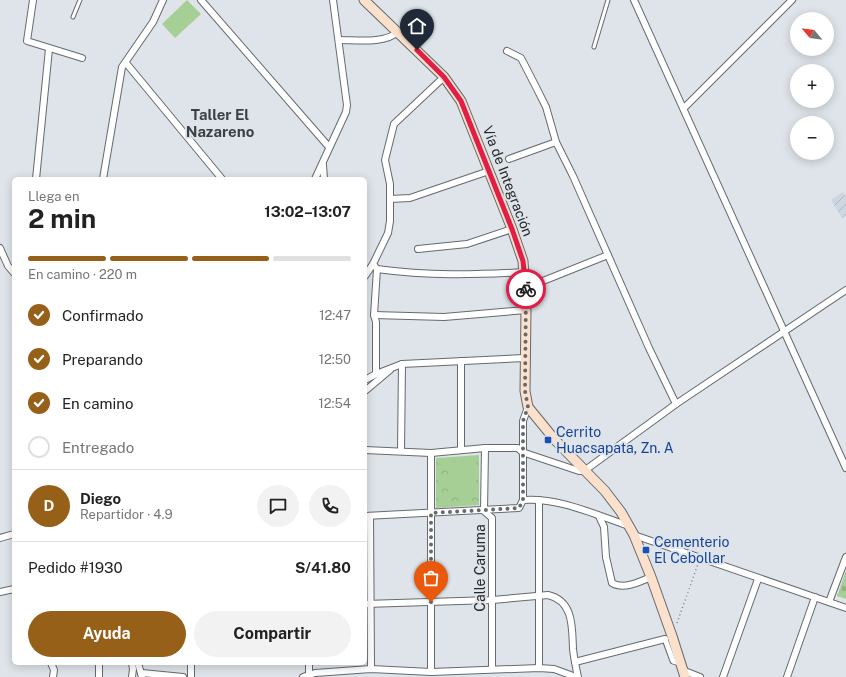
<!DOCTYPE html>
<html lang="es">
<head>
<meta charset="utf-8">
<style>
  body { margin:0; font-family:"Public Sans",sans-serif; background:#f2f2f2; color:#222; height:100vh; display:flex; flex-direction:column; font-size:15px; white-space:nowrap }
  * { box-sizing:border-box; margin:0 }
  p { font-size:13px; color:#767676 }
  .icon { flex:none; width:22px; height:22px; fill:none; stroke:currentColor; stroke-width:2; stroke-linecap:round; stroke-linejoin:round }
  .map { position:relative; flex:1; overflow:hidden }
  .side { position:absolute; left:12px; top:177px; width:355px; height:488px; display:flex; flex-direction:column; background:#fff; border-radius:6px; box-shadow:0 2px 10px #0003 }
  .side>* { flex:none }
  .needle { width:26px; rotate:299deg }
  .controls { position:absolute; left:790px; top:12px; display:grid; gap:8px }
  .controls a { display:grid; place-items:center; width:44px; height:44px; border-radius:50%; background:#fff; box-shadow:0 2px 10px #0003; font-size:20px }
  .pin { position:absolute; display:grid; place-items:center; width:34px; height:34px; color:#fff; margin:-41px -17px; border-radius:50% 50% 50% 0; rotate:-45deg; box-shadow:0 0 4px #0007 }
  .pin .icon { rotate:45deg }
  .courier { position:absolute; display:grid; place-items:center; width:40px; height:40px; margin:-20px; border:3px solid #e11d48; border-radius:50%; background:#fff; color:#222; box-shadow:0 1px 5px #0007 }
  .overview em { font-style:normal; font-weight:700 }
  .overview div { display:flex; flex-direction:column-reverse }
  .overview { display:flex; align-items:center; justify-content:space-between; height:68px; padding:0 16px }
  h1 { font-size:26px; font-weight:700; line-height:30px }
  .bar { display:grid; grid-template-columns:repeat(4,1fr); gap:6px 4px; align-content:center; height:48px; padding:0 16px }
  .bar i { height:5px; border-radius:3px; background:#e0e0e0 }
  .bar .active { background:#976019 }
  .bar p { grid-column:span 4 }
  .line { display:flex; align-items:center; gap:10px; padding:0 16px; border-top:1px solid #e0e0e0 }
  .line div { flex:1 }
  .round { display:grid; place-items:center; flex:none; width:42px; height:42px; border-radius:21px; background:#f2f2f2 }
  ol { padding:0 16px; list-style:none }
  li { display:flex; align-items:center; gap:12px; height:44px }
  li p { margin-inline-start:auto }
  li .icon { padding:4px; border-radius:50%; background:#976019; color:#fff; stroke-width:4 }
  li:last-child { color:#767676 }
  li i { width:22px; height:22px; border:2px solid #e0e0e0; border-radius:50% }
  .action { display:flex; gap:8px; margin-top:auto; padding:8px 16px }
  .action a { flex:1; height:46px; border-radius:24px; background:#976019; color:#fff; font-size:16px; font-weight:700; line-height:46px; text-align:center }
  .action a+a { background:#f2f2f2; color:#222 }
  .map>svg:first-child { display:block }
</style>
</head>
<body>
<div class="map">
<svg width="846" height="677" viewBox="0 0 846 677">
  <defs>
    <pattern id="industrial-furrows" width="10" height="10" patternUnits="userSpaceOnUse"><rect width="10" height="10" fill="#cdd7e2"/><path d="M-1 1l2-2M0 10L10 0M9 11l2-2" fill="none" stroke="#b0b9c2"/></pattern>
    <pattern id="cemetery-stones" width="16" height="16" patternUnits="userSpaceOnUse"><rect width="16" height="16" fill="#a6cf95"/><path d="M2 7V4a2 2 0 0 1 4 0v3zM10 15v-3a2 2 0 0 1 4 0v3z" fill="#8fb280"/></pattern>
    <pattern id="park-crowns" width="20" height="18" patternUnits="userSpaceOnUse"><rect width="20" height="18" fill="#a6cf95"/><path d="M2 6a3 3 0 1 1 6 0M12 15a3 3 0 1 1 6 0" fill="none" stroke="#8fb280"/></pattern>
  </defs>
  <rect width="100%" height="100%" fill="#dee4e9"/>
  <path fill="url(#industrial-furrows)" d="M843 192 846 196V216L842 218 831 200Z"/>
  <path fill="url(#cemetery-stones)" d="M846 571V599L837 596Z"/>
  <path fill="url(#park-crowns)" d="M479 455V505L436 508V458Z"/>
  <g fill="#a6cf95">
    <path d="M187 0 201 14 175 38 162 24Z"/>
    <path d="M476 461V496H450L449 462Z"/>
  </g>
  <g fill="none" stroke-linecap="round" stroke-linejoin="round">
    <g stroke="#656a6f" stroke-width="5">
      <g id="service">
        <path d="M73 17 80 0"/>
        <path d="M594 47 608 0"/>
      </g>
    </g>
    <g stroke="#656a6f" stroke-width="7">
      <path id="pedestrian" d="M665 639 673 661 680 663"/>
    </g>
    <g stroke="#656a6f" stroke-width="8">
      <g id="minor">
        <path d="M33 0 27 41 82 58"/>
        <path d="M201 0 329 147"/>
        <path d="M634 0 846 468"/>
        <path d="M339 40C357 40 384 44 398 32"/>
        <path d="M507 51 521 58 536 87 546 107 556 142 573 176 649 348 676 404"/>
        <path d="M126 63 222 179"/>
        <path d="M684 108 792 0"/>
        <path d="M509 159 556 142"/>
        <path d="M323 165 324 179"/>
        <path d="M36 179 49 49"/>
        <path d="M103 179 122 67 153 22 163 0"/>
        <path d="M315 179 346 112 347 105 333 0"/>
        <path d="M390 199 410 198 489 171"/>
        <path d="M0 248 8 266 14 273"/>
        <path d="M418 249 467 244 512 229"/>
        <path d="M377 269C428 276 474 275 525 272"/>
        <path d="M365 276 373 264"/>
        <path d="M533 285 608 255"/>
        <path d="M374 315 444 317 526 310"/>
        <path d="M461 361V450"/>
        <path d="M376 374V322L374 315 377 269 373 264 388 233 390 221V184L385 160 394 124 444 77"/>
        <path d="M365 380 376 374 402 364 525 358"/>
        <path d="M365 391 390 370"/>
        <path d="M485 448 484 511 492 518V669"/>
        <path d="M365 450 431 453 485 448H518L522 452 579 471H584L676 404 846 290"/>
        <path d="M401 451 402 364"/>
        <path d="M523 500V421L528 407"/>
        <path d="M539 500V668"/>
        <path d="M365 516 519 508 523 500C558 497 596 515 629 526"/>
        <path d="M370 516 371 669"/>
        <path d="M599 516 604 527 606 557 612 583C624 590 639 582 651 577"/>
        <path d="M634 535 846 608"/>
        <path d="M0 538 14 534"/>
        <path d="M0 592 14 589"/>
        <path d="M829 602 846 557"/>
        <path d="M365 604 492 600 548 595C574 601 572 628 573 649 574 658 576 668 578 677"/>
        <path d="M575 662 665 639"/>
        <path d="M51 663 54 670 53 677"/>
        <path d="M99 663V677"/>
        <path d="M132 663 133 669 132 677"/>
        <path d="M138 663 142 677"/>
        <path d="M682 670 700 677"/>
        <path d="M431 672V453"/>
        <path d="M142 673 183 677"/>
        <path d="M191 677V663"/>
        <path d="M303 677 315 673 371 669 431 672 539 668 554 669 576 677"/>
        <path d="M309 677V663"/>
        <path d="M723 677 758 579"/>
        <path d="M787 677 815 597"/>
      </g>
    </g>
    <g stroke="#656a6f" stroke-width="11">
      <path id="secondary" d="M364 0 444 77 461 101 512 229 523 261 526 310 525 391 528 407 555 440 605 491 621 512 634 535 651 577 672 636 685 677"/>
    </g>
    <path stroke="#808488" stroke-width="1.5" stroke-dasharray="1 3" stroke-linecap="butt" d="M677 623 698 564"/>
    <use href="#service" stroke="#fff" stroke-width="3"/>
    <use href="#pedestrian" stroke="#fff" stroke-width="5"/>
    <use href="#minor" stroke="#fff" stroke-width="6"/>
    <use href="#secondary" stroke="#fbe0cb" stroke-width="9"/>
  </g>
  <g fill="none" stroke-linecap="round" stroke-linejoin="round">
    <path stroke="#66696c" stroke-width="4" stroke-dasharray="0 7.2" d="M431 602V513L519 508 523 500V421L528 407 525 391 526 289"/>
    <path stroke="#e11d48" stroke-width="5" d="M417 50 444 77 461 101 512 229 523 261 526 289"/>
  </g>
  <g fill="#1a4fb4" stroke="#dee4e9" stroke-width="1.5">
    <rect x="544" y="436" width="8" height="8" rx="2"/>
    <rect x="642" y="546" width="8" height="8" rx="2"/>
  </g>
  <g text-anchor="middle" stroke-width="4" stroke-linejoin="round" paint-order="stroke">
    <g font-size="14" fill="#252729" stroke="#dee4e9">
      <text transform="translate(508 181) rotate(69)" y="5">Vía de Integración</text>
      <text transform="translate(480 568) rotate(-90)" y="5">Calle Caruma</text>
    </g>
    <g font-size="14" fill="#164399" stroke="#dee4e9" text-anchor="start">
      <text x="556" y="437">Cerrito<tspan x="556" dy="16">Huacsapata, Zn. A</tspan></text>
      <text x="654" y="547">Cementerio<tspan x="654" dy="16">El Cebollar</tspan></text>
    </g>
    <g font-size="15" font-weight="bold" fill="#3c4045" stroke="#dee4e9">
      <text x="220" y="120">Taller El<tspan x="220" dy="17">Nazareno</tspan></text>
    </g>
  </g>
</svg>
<div class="controls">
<a><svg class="needle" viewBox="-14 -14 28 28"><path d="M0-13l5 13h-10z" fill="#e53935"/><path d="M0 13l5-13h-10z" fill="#767676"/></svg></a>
<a>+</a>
<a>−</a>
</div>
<div class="pin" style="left:431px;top:602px;background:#ea580c"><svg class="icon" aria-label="bag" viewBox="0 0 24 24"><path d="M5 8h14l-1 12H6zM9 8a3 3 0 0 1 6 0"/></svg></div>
<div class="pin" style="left:417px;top:50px;background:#1f2937"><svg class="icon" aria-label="home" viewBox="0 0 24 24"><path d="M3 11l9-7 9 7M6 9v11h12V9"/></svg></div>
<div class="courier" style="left:526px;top:289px"><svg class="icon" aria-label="bike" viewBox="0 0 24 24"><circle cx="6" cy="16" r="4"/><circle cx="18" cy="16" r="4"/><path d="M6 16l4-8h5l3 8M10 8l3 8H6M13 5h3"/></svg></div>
<section class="side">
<div class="overview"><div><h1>2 min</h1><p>Llega en</p></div><em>13:02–13:07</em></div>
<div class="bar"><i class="active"></i><i class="active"></i><i class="active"></i><i></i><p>En camino · 220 m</p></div>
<ol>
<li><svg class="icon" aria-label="check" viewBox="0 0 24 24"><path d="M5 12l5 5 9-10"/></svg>Confirmado<p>12:47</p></li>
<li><svg class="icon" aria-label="check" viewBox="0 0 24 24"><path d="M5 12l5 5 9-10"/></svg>Preparando<p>12:50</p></li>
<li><svg class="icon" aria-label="check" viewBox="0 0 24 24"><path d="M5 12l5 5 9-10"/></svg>En camino<p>12:54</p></li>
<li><i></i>Entregado</li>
</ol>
<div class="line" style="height:72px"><b class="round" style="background:#976019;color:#fff">D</b><div><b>Diego</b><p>Repartidor · 4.9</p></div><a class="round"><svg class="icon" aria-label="chat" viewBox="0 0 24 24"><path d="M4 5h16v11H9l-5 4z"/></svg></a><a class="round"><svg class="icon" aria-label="phone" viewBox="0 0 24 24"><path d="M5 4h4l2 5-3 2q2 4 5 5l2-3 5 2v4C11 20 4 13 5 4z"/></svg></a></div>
<div class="line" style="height:52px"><div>Pedido #1930</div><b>S/41.80</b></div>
<div class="action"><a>Ayuda</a><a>Compartir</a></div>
</section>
</div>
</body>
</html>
